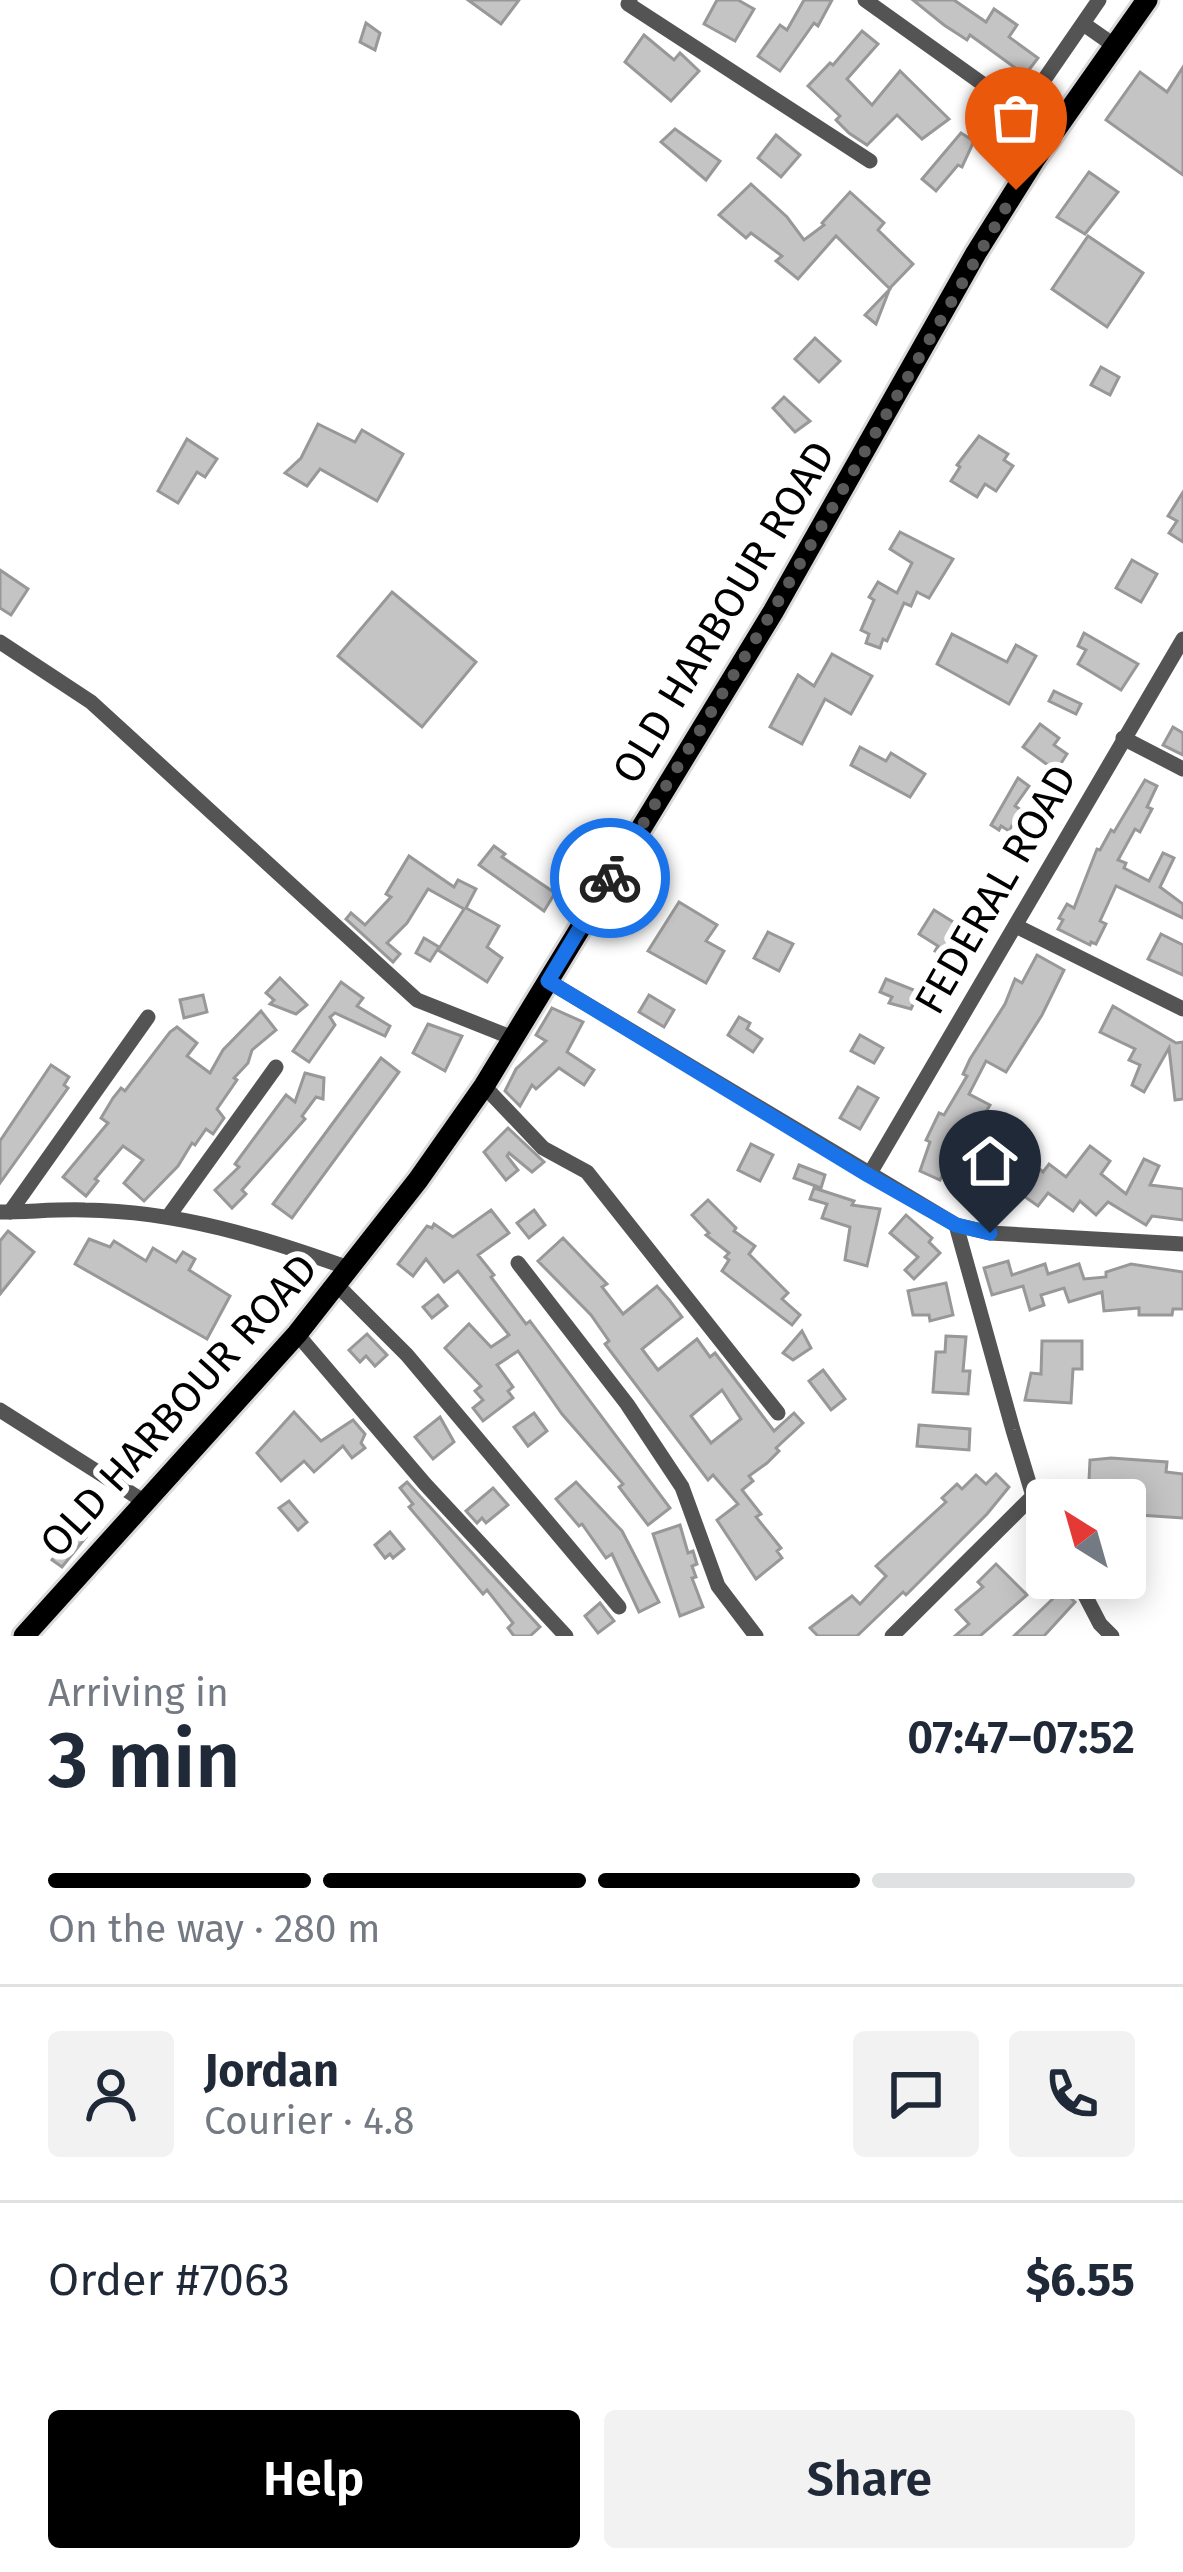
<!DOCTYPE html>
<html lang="en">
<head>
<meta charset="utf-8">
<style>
  body { margin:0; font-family:"Fira Sans",sans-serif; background:#f2f2f3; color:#1f2937; height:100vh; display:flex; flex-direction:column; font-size:45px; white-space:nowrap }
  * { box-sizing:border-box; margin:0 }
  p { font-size:39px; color:#747a83 }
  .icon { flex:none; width:66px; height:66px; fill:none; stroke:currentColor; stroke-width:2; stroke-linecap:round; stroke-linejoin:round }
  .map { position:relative; height:1636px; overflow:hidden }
  .details { display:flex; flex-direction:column; background:#fff; flex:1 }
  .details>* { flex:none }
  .needle { width:78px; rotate:323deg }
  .buttons { position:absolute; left:1026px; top:1479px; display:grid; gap:24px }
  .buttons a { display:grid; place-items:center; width:120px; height:120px; border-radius:12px; background:#fff; box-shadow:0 6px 30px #0003; font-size:60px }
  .pin { position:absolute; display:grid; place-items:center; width:102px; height:102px; color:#fff; margin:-123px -51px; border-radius:50% 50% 50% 0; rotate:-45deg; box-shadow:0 0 12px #0007 }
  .pin .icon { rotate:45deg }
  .courier { position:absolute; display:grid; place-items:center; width:120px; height:120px; margin:-60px; border:9px solid #1a73e8; border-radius:50%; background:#fff; color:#222; box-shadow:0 3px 15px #0007 }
  .head em { font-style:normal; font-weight:600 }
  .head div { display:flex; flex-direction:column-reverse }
  .head { display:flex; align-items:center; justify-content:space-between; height:204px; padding:0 48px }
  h1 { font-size:78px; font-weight:600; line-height:90px }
  .bar { display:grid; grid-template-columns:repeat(4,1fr); gap:18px 12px; align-content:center; height:144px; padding:0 48px }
  .bar i { height:15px; border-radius:9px; background:#e0e1e3 }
  .bar .active { background:#000 }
  .bar p { grid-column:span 4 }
  .line { display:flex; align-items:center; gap:30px; padding:0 48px; border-top:3px solid #e0e1e3 }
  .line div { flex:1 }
  .round { display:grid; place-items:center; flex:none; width:126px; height:126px; border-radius:12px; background:#f2f2f3 }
  .primary-button { display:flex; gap:24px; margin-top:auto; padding:24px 48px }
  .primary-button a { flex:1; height:138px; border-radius:12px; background:#000; color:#fff; font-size:48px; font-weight:600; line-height:138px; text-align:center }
  .primary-button a+a { background:#f2f2f3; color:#1f2937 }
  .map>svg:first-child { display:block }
</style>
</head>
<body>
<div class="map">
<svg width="1183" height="1636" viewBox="0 0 1183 1636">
  <rect width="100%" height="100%" fill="#fff"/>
  <g fill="#c4c4c4" stroke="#989898" stroke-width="3" fill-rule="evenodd">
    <path d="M468 0H519L501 24Z"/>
    <path d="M717 0H738L754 9 735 41 704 24Z"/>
    <path d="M804 0H832L818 26 814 23 780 71 758 56 780 25 787 30Z"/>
    <path d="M913 0H954L986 22 994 9 1017 25 1009 37 1038 58 1025 75 970 35 967 40 944 25Z"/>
    <path d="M366 23 380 33 375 50 360 42Z"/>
    <path d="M862 31 878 44 847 79 872 105 900 71 949 119 922 139 897 115 867 145 849 133 836 120 840 116 808 86 830 63 833 65Z"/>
    <path d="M644 35 674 60 680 53 699 71 671 101 625 62Z"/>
    <path d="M1183 67V175L1106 120 1140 72 1167 92Z"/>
    <path d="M675 129 720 161 706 180 661 142Z"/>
    <path d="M961 133 974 141 962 167 958 165 936 191 922 179Z"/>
    <path d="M776 135 800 155 781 177 758 158Z"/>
    <path d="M1089 172 1118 192 1085 234 1057 217Z"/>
    <path d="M751 184 787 217 804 240 824 225 822 223 850 192 884 223 878 230 913 264 890 288 876 324 865 315 890 289 836 236 798 279 776 261 782 256 751 233 746 238 719 215Z"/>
    <path d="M1088 236 1143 273 1107 327 1052 289Z"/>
    <path d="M815 338 840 361 819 382 795 359Z"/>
    <path d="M1101 367 1119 377 1110 395 1091 385Z"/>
    <path d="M784 397 810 421 795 432 773 408Z"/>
    <path d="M318 424 355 442 362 430 403 454 377 501 320 469 307 486 285 473 301 458Z"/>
    <path d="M979 436 1008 454 1004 460 1013 466 996 491 985 484 977 497 951 481 960 467 957 465Z"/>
    <path d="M187 439 217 459 205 477 197 472 178 503 158 491Z"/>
    <path d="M1183 492V542L1169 533 1177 521 1168 516Z"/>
    <path d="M900 532 953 559 929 598 917 592 911 606 904 603 887 641 883 639 880 648 866 643 869 634 861 630 874 600 869 597 878 582 897 593 912 563 890 549Z"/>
    <path d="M1132 560 1157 574 1141 602 1116 588Z"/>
    <path d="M0 570 28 589 11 615 0 608Z"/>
    <path d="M392 592 476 662 422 727 338 656Z"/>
    <path d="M1084 633 1138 664 1121 690 1078 664 1086 650 1078 646Z"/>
    <path d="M952 634 1007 662 1016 645 1036 656 1009 704 937 664Z"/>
    <path d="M832 654 872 676 851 714 825 699 802 744 770 727 798 675 814 686Z"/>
    <path d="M1054 691 1081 704 1076 714 1049 701Z"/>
    <path d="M1040 724 1059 738 1054 745 1067 754 1056 771 1023 747Z"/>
    <path d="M1173 727 1183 733V755L1163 745Z"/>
    <path d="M860 747 886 761 891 753 925 774 910 797 851 765Z"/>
    <path d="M1018 778 1029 786 1015 806 1021 810 1009 831 1001 826 999 830 991 825Z"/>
    <path d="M1145 780 1157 786 1147 807 1152 809 1140 832 1135 829 1118 860 1126 863 1124 868 1149 881 1163 853 1174 858 1160 887 1183 904V918L1116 886 1100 921 1106 924 1096 944 1091 942 1090 945 1058 929 1063 920 1059 918 1067 904 1074 908 1097 849 1100 850 1111 830 1114 832Z"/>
    <path d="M494 846 505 854 502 857 555 893 544 911 479 865Z"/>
    <path d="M409 856 454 887 458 880 476 889 466 908 499 926 487 947 502 958 487 982 438 950 464 909 428 889 407 923 387 943 400 954 393 962 346 919 351 913 365 925 391 897 386 894Z"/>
    <path d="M679 902 717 925 706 941 724 951 706 983 648 951Z"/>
    <path d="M934 910 966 930 947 959 935 951 938 946 919 934Z"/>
    <path d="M768 932 793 944 779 971 754 958Z"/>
    <path d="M1161 934 1183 945V975L1148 959Z"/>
    <path d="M424 938 439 947 430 961 416 953Z"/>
    <path d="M1037 955 1064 970 1042 1015 1006 1072 986 1061 969 1094 990 1105 977 1127 973 1125 946 1176 943 1174 940 1180 920 1171 930 1142 926 1140 939 1113 944 1115 967 1076 963 1074 970 1059 1005 1004 1015 979 1022 983Z"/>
    <path d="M280 978 307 1005 296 1014 270 1004 274 1000 266 993Z"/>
    <path d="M886 979 919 992 911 1009 889 1003 892 997 880 992Z"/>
    <path d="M341 982 363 998 357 1006 390 1026 385 1036 335 1013 330 1017 335 1025 309 1062 293 1051Z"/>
    <path d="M203 995 207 1012 184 1018 180 1000Z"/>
    <path d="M649 995 674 1010 664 1027 639 1012Z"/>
    <path d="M1113 1006 1176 1043 1183 1042V1099L1175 1100 1169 1048 1144 1092 1132 1085 1140 1065 1129 1060 1135 1049 1100 1032Z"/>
    <path d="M552 1008 583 1022 567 1052 594 1070 584 1085 559 1068 536 1089 532 1085 520 1106 505 1091 516 1069 546 1041 536 1035Z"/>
    <path d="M261 1011 276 1030 252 1050 248 1063 234 1078 237 1080 217 1109 224 1118 213 1134 206 1129 195 1145 192 1143 178 1166 144 1201 124 1183 143 1160 123 1146 95 1179 98 1181 86 1196 63 1177 108 1123 101 1118 113 1098 121 1088 125 1091 170 1032 177 1027 197 1043 187 1056 210 1073 223 1050Z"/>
    <path d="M739 1017 750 1023 747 1029 762 1039 753 1052 728 1035Z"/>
    <path d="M428 1024 462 1036 445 1071 413 1053Z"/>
    <path d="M860 1035 883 1048 874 1063 851 1051Z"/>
    <path d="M381 1058 399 1072 292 1218 273 1204Z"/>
    <path d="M51 1065 69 1077 64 1085 68 1088 0 1183V1141Z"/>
    <path d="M305 1073 324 1078 323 1099 316 1097 302 1116 305 1119 242 1190 246 1194 232 1208 215 1190 239 1167 235 1164 286 1095 295 1102Z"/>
    <path d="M858 1087 878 1098 860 1129 840 1118Z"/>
    <path d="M508 1128 544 1162 532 1172 509 1153 507 1156 518 1170 506 1180 484 1152Z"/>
    <path d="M751 1144 773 1155 760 1181 738 1170Z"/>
    <path d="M1090 1146 1110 1161 1101 1174 1126 1194 1144 1159 1159 1166 1150 1185 1183 1189V1220L1152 1216 1146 1225 1108 1202 1096 1215 1080 1201 1073 1211 1048 1193 1038 1206 1021 1194 1017 1202 1004 1195 1016 1176 1031 1162 1043 1172 1049 1164 1066 1177Z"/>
    <path d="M799 1165 825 1175 821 1188 794 1178Z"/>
    <path d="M814 1188 854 1201 852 1205 880 1209 867 1266 845 1260 850 1227 822 1218 827 1204 810 1199Z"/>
    <path d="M708 1200 736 1228 734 1231 755 1246 749 1254 788 1293 782 1299 800 1315 792 1325 722 1271 729 1260 725 1257 729 1253 706 1235 709 1233 692 1215Z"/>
    <path d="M491 1210 509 1233 478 1255 494 1275 491 1277 526 1324 530 1321 670 1508 648 1525 619 1487 623 1484 562 1414 518 1351 497 1365 513 1387 508 1391 513 1398 483 1421 473 1408 483 1400 475 1391 481 1386 445 1348 469 1324 491 1347 509 1335 458 1271 444 1282 426 1259 413 1276 398 1264 427 1226 432 1228 434 1224 453 1237Z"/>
    <path d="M534 1210 545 1225 529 1238 517 1223Z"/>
    <path d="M906 1215 932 1238 929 1242 940 1253 914 1279 905 1270 918 1257 890 1233Z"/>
    <path d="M8 1231 34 1252 0 1294V1241Z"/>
    <path d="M563 1238 607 1284 602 1287 623 1314 657 1286 670 1301 682 1317 642 1349 658 1370 697 1339 710 1357 715 1353 774 1431 794 1413 803 1423 776 1448 779 1451 767 1463 749 1476 753 1481 742 1490 761 1514 756 1517 781 1548 777 1551 782 1558 756 1579 717 1520 738 1504 713 1475 708 1480 605 1344 609 1341 591 1315 538 1261ZM722 1390 741 1419 711 1443 691 1416Z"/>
    <path d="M89 1239 110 1247 114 1241 146 1261 153 1248 176 1262 183 1252 195 1259 189 1270 230 1296 207 1339 75 1264Z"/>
    <path d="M1008 1261 1012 1275 1045 1264 1048 1274 1079 1264 1084 1279 1106 1277V1272L1131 1264 1183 1272V1309H1173L1172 1315H1139V1308L1104 1311 1102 1292 1069 1302 1064 1288 1041 1295 1044 1305 1030 1310 1023 1286 992 1295 984 1268Z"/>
    <path d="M946 1283 953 1315 930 1321 929 1315H913L908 1291Z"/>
    <path d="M438 1295 447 1306 432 1318 423 1307Z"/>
    <path d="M802 1331 811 1348 793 1360 783 1353Z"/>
    <path d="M367 1334 387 1355 375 1366 366 1356 360 1362 349 1350Z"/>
    <path d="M946 1336 966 1337 963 1371H970L968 1394 933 1392 936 1352H945Z"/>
    <path d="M1042 1341H1082V1369H1073L1071 1403 1025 1400 1031 1373 1041 1374Z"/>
    <path d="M823 1370 845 1399 831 1410 809 1381Z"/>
    <path d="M294 1412 321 1441 353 1420 365 1434 361 1443 365 1448 352 1458 343 1446 314 1472 304 1461 281 1481 257 1453Z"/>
    <path d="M534 1413 547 1431 528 1446 514 1427Z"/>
    <path d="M440 1417 454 1442 433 1459 415 1437Z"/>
    <path d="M919 1425 970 1429 969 1450 917 1446Z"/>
    <path d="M1111 1458 1167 1462 1166 1472 1183 1474V1518L1125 1514V1500H1088L1090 1460Z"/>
    <path d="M996 1474 1009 1487 987 1514 906 1595 903 1592 857 1636H818L810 1628 852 1596 860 1604 886 1576 876 1566 946 1502 942 1498 957 1484 962 1489 976 1475 986 1484Z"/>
    <path d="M407 1482 540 1627 530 1636H514L508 1628 513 1623 487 1590 483 1594 409 1507 413 1504 400 1488Z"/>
    <path d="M576 1482 622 1531 659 1602 639 1612 612 1554 606 1558 582 1524 579 1526 556 1499Z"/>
    <path d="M493 1488 508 1505 486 1523 482 1518 477 1523 466 1511Z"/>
    <path d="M289 1501 307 1522 298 1530 279 1508Z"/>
    <path d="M680 1525 688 1553 693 1551 697 1564 692 1566 696 1577 692 1578 703 1607 680 1616 653 1534Z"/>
    <path d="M75 1530 86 1537 62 1567 52 1560Z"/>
    <path d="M390 1532 404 1549 393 1558 390 1554 385 1558 375 1545Z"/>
    <path d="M996 1564 1027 1595 980 1636H955L969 1624 956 1610 983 1587 978 1582Z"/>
    <path d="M1062 1590 1075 1602 1044 1636H1014Z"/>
    <path d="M600 1603 614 1621 598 1633 585 1616Z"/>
  </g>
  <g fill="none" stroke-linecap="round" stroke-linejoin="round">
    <g stroke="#dbdbdb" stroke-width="27">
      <path id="major" d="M24 1636 297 1334 418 1180 484 1086 773 612 976 253 1035 159 1147 0"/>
    </g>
    <g stroke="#545454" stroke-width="15">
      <path d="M630 0 628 4 870 161"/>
      <path d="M865 0 1001 97 1019 103 1037 90 1099 0"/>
      <path d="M1085 25 1115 46"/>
      <path d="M0 642 91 702 417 1000 513 1038"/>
      <path d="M1123 738 1183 769"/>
      <path d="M1016 926 1183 1009"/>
      <path d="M548 981 956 1225 990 1233 1183 1244"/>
      <path d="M484 1086 543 1148 587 1172 778 1413"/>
      <path d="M869 1175 1183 639"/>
      <path d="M0 1212C28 1212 57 1209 85 1210 178 1211 265 1238 351 1269"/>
      <path d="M10 1212 148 1017"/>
      <path d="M168 1217 276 1067"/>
      <path d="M956 1225 1013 1430 1033 1496 1047 1522"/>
      <path d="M518 1263 627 1404 682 1487 718 1586 756 1636"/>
      <path d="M337 1285 407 1355 619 1607"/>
      <path d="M297 1334 425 1484 566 1636"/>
      <path d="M0 1410 145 1502"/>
      <path d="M1076 1578 1100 1624 1112 1636"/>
      <path d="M892 1636 1033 1496"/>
    </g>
    <use href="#major" stroke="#000" stroke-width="21"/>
  </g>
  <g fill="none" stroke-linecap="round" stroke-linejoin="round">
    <path stroke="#595959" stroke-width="12" stroke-dasharray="0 21.6" d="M610 878 772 612 1016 190"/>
    <path stroke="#1a73e8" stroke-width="15" d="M610 878 548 981 868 1175 956 1225 990 1233"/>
  </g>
  <g text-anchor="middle" stroke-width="12" stroke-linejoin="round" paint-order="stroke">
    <g font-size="42" fill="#000" stroke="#fff">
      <text transform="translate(723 612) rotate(-59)" y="15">OLD HARBOUR ROAD</text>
      <text transform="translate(995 889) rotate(-60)" y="15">FEDERAL ROAD</text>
      <text transform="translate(178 1405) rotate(-48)" y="15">OLD HARBOUR ROAD</text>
    </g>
  </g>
</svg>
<div class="buttons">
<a><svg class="needle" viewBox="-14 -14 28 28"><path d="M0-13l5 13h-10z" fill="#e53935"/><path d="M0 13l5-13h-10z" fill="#747a83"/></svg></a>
</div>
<div class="pin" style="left:1016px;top:190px;background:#ea580c"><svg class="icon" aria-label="bag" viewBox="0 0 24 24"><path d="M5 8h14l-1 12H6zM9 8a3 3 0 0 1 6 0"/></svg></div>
<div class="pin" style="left:990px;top:1233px;background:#1f2937"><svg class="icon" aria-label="home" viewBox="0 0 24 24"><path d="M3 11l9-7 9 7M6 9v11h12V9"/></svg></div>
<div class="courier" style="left:610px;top:878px"><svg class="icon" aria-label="bike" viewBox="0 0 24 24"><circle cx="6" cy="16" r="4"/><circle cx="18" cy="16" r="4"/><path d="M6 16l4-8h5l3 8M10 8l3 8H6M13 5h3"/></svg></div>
</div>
<section class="details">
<div class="head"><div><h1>3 min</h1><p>Arriving in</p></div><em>07:47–07:52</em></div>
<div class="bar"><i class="active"></i><i class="active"></i><i class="active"></i><i></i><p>On the way · 280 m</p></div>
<div class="line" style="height:216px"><a class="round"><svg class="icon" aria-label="person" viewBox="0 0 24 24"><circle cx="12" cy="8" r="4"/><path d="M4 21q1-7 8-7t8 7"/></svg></a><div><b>Jordan</b><p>Courier · 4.8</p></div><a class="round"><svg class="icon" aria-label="chat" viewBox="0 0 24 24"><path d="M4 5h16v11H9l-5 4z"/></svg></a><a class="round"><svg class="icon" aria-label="phone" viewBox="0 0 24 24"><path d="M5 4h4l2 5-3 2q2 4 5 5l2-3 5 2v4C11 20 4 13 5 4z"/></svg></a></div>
<div class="line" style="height:156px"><div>Order #7063</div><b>$6.55</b></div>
<div class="primary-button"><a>Help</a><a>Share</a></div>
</section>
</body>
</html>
